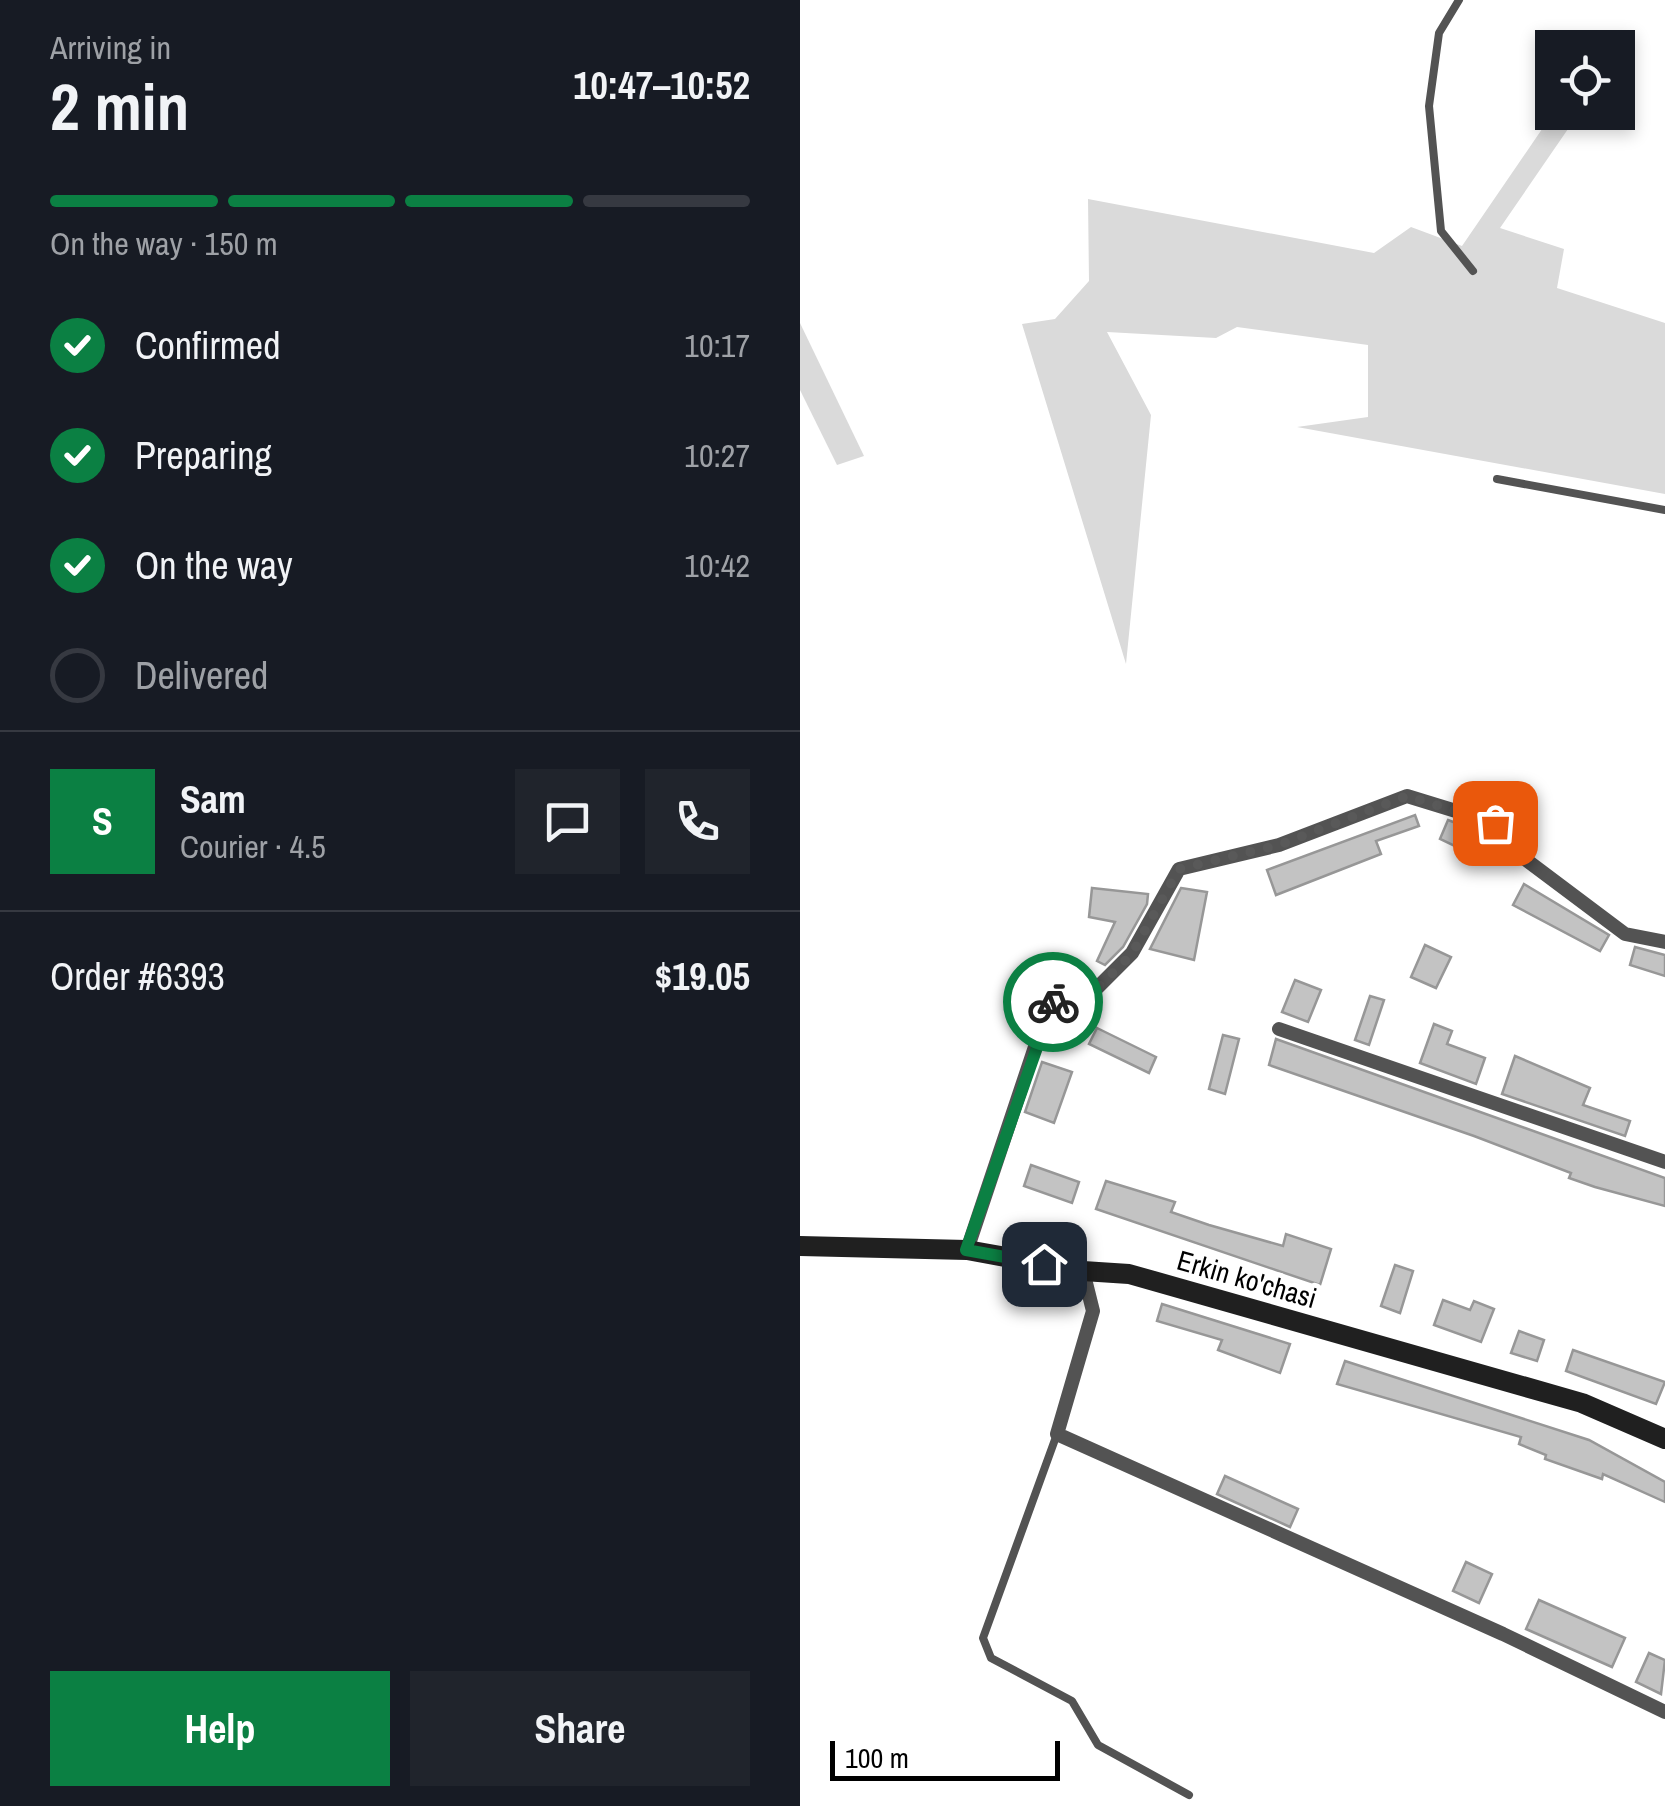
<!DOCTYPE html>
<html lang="en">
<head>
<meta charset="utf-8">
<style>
  body { margin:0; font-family:"Archivo Narrow",sans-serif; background:#20242c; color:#f1f3f6; height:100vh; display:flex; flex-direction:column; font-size:38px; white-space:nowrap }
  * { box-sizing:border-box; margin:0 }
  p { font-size:32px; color:#9ea1a6 }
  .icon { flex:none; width:55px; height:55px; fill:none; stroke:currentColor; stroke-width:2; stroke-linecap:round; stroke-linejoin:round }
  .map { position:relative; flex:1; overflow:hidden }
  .details { display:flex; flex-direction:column; background:#171b24; width:800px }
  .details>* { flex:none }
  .fabs { position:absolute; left:735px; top:30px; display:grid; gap:20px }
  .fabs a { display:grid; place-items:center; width:100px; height:100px; border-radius:0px; background:#171b24; box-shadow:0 5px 15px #0003; font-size:50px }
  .scale { position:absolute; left:30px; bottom:25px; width:230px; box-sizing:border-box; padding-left:10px; border:5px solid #000; border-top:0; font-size:28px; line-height:35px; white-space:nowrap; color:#000; -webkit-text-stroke:8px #fff; paint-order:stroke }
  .pin { position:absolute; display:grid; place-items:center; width:85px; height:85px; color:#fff; margin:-42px; border-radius:20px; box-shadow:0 5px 15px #0006 }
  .courier { position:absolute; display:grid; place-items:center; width:100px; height:100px; margin:-50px; border:8px solid #0b8043; border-radius:50%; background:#fff; color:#222; box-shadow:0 2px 12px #0007 }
  .headline em { font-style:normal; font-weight:800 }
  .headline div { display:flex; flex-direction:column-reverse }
  .headline { display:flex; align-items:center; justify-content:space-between; height:170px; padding:0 50px }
  h1 { font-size:65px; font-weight:800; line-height:75px }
  .bar { display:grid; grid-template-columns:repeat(4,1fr); gap:15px 10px; align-content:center; height:120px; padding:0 50px }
  .bar i { height:12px; border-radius:8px; background:#363941 }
  .bar .on { background:#0b8043 }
  .bar p { grid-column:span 4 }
  .line { display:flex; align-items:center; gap:25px; padding:0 50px; border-top:2px solid #363941 }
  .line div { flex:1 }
  .round { display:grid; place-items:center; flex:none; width:105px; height:105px; border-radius:0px; background:#20242c }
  ol { padding:0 50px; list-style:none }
  li { display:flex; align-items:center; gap:30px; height:110px }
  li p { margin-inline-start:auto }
  li .icon { padding:10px; border-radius:50%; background:#0b8043; color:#fff; stroke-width:4 }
  li:last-child { color:#9ea1a6 }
  li i { width:55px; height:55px; border:5px solid #363941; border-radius:50% }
  .action { display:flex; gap:20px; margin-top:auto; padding:20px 50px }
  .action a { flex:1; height:115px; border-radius:0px; background:#0b8043; color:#fff; font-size:40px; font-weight:800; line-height:115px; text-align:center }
  .action a+a { background:#20242c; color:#f1f3f6 }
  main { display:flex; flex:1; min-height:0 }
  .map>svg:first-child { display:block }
</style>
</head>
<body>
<main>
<section class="details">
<div class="headline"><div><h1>2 min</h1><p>Arriving in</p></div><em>10:47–10:52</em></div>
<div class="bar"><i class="on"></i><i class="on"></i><i class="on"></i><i></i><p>On the way · 150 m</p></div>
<ol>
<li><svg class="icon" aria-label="check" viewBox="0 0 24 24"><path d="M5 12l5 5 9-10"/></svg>Confirmed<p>10:17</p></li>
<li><svg class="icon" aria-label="check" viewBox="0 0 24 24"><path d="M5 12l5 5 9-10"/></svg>Preparing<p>10:27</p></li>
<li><svg class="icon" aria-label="check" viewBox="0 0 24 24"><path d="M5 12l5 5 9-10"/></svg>On the way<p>10:42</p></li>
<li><i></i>Delivered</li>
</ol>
<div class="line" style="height:180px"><b class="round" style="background:#0b8043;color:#fff">S</b><div><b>Sam</b><p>Courier · 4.5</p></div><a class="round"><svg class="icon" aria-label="chat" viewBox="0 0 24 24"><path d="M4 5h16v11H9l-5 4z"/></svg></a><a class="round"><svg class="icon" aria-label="phone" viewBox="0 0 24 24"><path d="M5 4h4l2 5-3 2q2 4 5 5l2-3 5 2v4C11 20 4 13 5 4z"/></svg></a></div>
<div class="line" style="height:130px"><div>Order #6393</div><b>$19.05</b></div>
<div class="action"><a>Help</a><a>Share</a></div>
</section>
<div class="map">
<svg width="865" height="1806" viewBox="0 0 865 1806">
  <rect width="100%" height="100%" fill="#fff"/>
  <g fill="#dadada">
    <path d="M753 113H779L700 228 764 249 757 288 865 323V494L497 427 568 417V345L437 327 416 338 307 332 351 415 326 664 222 324 255 319 289 281 288 199 574 253 611 227 662 246Z"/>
    <path d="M0 323 64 456 37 465 0 390Z"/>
  </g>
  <g fill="#c3c3c3" stroke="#979797" stroke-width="2.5">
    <path d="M615 815 619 826 576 841 581 854 476 895 467 870Z"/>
    <path d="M648 820 690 836 682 859 640 839Z"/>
    <path d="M724 884 809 935 800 951 713 905Z"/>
    <path d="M292 888 348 894 347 904 323 947 305 965 297 961 315 922 289 917Z"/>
    <path d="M381 888 407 892 394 960 350 949Z"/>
    <path d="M625 945 651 957 636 988 611 977Z"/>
    <path d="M835 947 865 955V976L830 965Z"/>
    <path d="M495 980 521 990 508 1022 482 1012Z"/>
    <path d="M570 996 584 1000 569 1045 555 1040Z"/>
    <path d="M634 1024 652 1031 647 1044 685 1058 676 1084 620 1063Z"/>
    <path d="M297 1028 356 1057 349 1073 289 1044Z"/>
    <path d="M423 1035 439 1039 425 1094 409 1089Z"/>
    <path d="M476 1039 865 1178V1206L795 1187 769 1178 771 1173 674 1136 469 1065Z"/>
    <path d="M715 1056 790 1088 783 1105 830 1121 825 1136 702 1094Z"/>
    <path d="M242 1062 272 1072 254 1123 225 1112Z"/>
    <path d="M231 1165 279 1182 272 1203 224 1186Z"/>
    <path d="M306 1181 375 1202 371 1212 409 1225 483 1246 486 1234 531 1249 520 1285 296 1209Z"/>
    <path d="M595 1265 613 1271 600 1313 581 1306Z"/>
    <path d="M643 1300 670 1310 674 1301 694 1309 681 1342 634 1325Z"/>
    <path d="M362 1304 490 1344 480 1373 418 1350 422 1340 357 1321Z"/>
    <path d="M719 1331 744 1340 737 1361 711 1353Z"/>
    <path d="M773 1350 865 1382 856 1404 766 1371Z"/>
    <path d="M545 1361 789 1440 865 1482V1502L803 1474 802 1479 745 1459 746 1455 719 1444 721 1437 537 1384Z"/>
    <path d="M425 1476 498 1509 490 1527 417 1494Z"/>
    <path d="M666 1562 692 1574 679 1603 653 1591Z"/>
    <path d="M739 1600 825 1638 812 1667 726 1629Z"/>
    <path d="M849 1653 865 1660 861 1694 836 1682Z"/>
  </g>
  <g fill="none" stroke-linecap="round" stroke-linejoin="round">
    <g stroke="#535353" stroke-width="8">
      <path d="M659 0 639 33 629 106 641 231 673 271"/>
      <path d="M697 479 865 510"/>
      <path d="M257 1434 183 1638 191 1658 272 1701 298 1745 389 1795"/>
    </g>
    <g stroke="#535353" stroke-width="14">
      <path d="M479 1029 865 1162"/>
      <path d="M167 1250 250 1002 281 1004 332 953 379 869 479 845 607 796 695 823 709 847 825 934 865 942"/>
      <path d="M283 1271 293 1311 257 1434 703 1634 865 1712"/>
    </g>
    <path stroke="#202020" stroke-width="20" d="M0 1246 167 1250 283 1271 329 1274 782 1403 865 1439"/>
  </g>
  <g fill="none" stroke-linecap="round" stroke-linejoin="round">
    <path stroke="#595959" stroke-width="10" stroke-dasharray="0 18" d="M253 1002 281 1004 332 954 379 869 479 845 607 796 695 823"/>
    <path stroke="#0b8043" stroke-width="12" d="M244 1264 166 1250 253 1002"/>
  </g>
  <g text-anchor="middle" stroke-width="10" stroke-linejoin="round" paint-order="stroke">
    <g font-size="28" fill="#000" stroke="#fff">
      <text transform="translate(447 1279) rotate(16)" y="10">Erkin ko'chasi</text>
    </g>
  </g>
</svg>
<div class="fabs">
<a><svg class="icon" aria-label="locate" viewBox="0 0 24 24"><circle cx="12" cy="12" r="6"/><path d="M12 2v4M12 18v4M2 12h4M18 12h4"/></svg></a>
</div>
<div class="scale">100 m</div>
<div class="pin" style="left:695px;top:823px;background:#ea580c"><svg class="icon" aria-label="bag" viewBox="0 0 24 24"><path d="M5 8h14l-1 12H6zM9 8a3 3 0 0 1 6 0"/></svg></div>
<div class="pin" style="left:244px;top:1264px;background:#1f2937"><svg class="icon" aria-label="home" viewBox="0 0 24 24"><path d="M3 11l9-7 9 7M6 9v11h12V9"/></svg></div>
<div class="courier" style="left:253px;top:1002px"><svg class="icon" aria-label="bike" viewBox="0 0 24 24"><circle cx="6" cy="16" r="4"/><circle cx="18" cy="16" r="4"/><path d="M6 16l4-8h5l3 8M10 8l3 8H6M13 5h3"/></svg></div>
</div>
</main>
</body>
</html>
